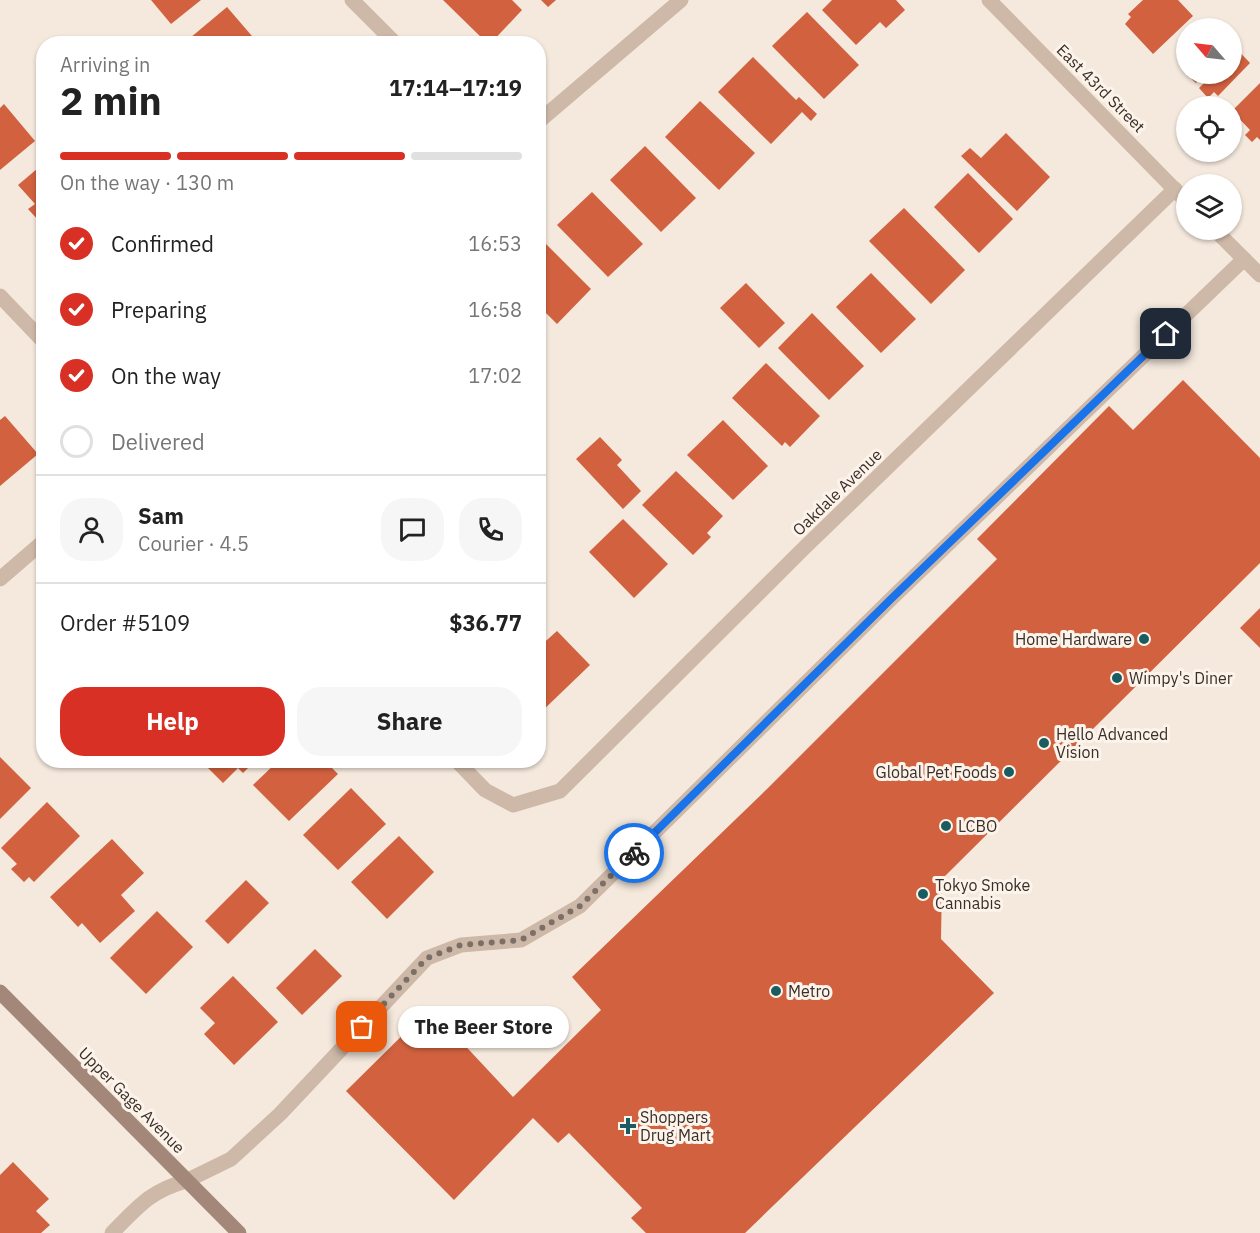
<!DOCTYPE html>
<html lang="en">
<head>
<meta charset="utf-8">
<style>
  body { margin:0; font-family:"IBM Plex Sans",sans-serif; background:#f6f6f6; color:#222; height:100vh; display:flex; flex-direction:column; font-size:22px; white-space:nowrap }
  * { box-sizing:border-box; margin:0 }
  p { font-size:20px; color:#767676 }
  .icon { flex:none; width:33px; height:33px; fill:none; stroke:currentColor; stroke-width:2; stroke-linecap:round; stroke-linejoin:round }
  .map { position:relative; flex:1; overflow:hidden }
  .side { position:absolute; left:36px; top:36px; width:510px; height:732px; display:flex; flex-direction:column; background:#fff; border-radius:24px; box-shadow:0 2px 4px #0004 }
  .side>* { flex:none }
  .needle { width:39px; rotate:298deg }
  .fabs { position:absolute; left:1176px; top:18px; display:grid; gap:12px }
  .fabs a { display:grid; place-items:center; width:66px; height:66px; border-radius:50%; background:#fff; box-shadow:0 2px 4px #0004; font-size:30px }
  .pin { position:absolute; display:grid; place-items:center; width:51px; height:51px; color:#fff; margin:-26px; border-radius:12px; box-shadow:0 3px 9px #0006 }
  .courier { position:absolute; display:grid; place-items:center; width:60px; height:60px; margin:-30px; border:4px solid #1a73e8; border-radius:50%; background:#fff; color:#222; box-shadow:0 2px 8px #0007 }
  .bubble { position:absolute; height:42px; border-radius:21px; background:#fff; box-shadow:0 2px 4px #0004; font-size:20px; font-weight:700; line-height:42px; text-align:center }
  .summary em { font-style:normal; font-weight:700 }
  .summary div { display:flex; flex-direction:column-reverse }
  .summary { display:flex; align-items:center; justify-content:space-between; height:102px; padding:0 24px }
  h1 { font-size:39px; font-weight:700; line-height:45px }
  .bar { display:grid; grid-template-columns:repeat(4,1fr); gap:9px 6px; align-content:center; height:72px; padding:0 24px }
  .bar i { height:8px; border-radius:4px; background:#e0e0e0 }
  .bar .active { background:#d93025 }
  .bar p { grid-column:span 4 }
  .line { display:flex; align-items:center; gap:15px; padding:0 24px; border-top:2px solid #e0e0e0 }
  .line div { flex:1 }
  .round { display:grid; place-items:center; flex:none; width:63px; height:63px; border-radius:24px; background:#f6f6f6 }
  ol { padding:0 24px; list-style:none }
  li { display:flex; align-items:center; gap:18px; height:66px }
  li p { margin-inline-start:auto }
  li .icon { padding:6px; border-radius:50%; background:#d93025; color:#fff; stroke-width:4 }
  li:last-child { color:#767676 }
  li i { width:33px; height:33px; border:3px solid #e0e0e0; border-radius:50% }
  .button { display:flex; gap:12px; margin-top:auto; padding:12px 24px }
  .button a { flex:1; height:69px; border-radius:24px; background:#d93025; color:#fff; font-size:24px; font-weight:700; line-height:69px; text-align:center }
  .button a+a { background:#f6f6f6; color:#222 }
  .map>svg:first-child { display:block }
</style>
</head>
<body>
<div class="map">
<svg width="1260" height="1233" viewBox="0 0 1260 1233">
  <rect width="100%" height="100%" fill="#f5e9dd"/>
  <g fill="#d1613f">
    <path d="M151 0H201L171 24Z"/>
    <path d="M443 0H512L522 10 490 44H488Z"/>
    <path d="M541 0H556L548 7Z"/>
    <path d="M832 0H896L905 10 886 28 880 22 856 45 822 10Z"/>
    <path d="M1143 0H1178L1193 16 1153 54 1125 24 1131 17 1128 14Z"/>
    <path d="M227 7 257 42 195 44 190 38Z"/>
    <path d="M807 12 859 65 824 99 772 46Z"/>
    <path d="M1232 44 1250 63 1218 96 1214 92 1208 98 1199 88 1204 83 1200 79 1196 83 1186 74H1232Z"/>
    <path d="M753 57 796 100 799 97 817 114 811 121 802 112 771 144 718 92Z"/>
    <path d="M1260 83V140L1257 137 1252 142 1245 135 1250 130 1232 111Z"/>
    <path d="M700 101 755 153 719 190 665 137Z"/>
    <path d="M4 104 35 141 0 170V108Z"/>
    <path d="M1006 133 1050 177 1017 211 961 156 970 148 981 158Z"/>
    <path d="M645 146 696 198 661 232 610 180Z"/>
    <path d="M44 163V218L39 221 28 209 35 204 18 185Z"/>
    <path d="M968 173 1013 219 979 253 934 207Z"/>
    <path d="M592 192 643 244 608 277 557 225Z"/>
    <path d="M904 208 965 270 931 304 869 241Z"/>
    <path d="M538 236 591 289 557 324 538 305Z"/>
    <path d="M871 273 916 319 881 353 836 307Z"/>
    <path d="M746 283 785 323 759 348 720 308Z"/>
    <path d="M812 313 864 366 829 400 778 348Z"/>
    <path d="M766 363 820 416 790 447 785 442 782 446 732 398Z"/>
    <path d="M1183 380 1260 458V563L942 879 941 939 994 993 745 1233H646L631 1218 642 1208 569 1133 558 1143 533 1118 454 1200 346 1091 430 1008 513 1097 601 1010 572 977 767 789 997 559 977 539 1109 406 1133 430Z"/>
    <path d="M5 416 38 454 0 486V420Z"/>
    <path d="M723 420 768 466 733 500 687 455Z"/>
    <path d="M600 437 622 460 617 465 641 491 623 509 576 459Z"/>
    <path d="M676 471 723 516 707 533 711 537 693 555 642 505Z"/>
    <path d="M623 519 668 564 634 598 589 552Z"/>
    <path d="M1260 608V648L1240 628Z"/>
    <path d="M557 631 590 665 538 715V648Z"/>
    <path d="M0 757 31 788 0 819Z"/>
    <path d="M200 760H256L243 773 238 768 223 783Z"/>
    <path d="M279 760H324L338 774 289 821 253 785Z"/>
    <path d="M351 788 386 824 338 870 303 835Z"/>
    <path d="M47 802 80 836 34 882 29 877 24 882 11 869 17 864 1 848Z"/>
    <path d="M399 836 434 872 387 919 351 882Z"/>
    <path d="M112 839 144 873 121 895 135 911 100 943 82 923 78 927 50 897Z"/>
    <path d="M246 880 269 903 228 944 205 921Z"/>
    <path d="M157 911 193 947 146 994 110 958Z"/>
    <path d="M315 949 342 976 302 1015 276 988Z"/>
    <path d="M233 976 278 1022 234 1065 204 1034 215 1023 200 1008Z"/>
    <path d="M13 1162 49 1199 36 1211 50 1225 41 1233H0V1175Z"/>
  </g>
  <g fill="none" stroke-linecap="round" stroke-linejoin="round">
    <path stroke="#ceb9a8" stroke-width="15" d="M186 1181 231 1159 280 1114 427 958 461 945 521 940 580 906 891 599 1244 259"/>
    <g stroke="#ceb9a8" stroke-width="15">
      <path d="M352 0 396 44"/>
      <path d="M989 0 1186 201"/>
      <path d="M538 122 681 0"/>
      <path d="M1215 230 1260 275"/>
      <path d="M0 296 44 342"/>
      <path d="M0 579 44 541"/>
      <path d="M456 760 485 790 513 805 560 791 802 550 1175 189"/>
      <path d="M112 1233C138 1207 150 1191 186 1181"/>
    </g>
    <path stroke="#a38779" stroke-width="15" d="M0 992 239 1233"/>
  </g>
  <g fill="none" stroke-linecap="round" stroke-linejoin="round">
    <path stroke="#7b6f68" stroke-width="6" stroke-dasharray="0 10.8" d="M362 1027 427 958 461 945 521 940 580 906 634 853"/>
    <path stroke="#1a73e8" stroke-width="8" d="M634 853 891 599 1166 334"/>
  </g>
  <g fill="#1a5d60" stroke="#fcf4ea" stroke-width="2">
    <circle cx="1144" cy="639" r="6"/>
    <circle cx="1117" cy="678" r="6"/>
    <circle cx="1044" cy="743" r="6"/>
    <circle cx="1009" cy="772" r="6"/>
    <circle cx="946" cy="826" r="6"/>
    <circle cx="923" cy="894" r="6"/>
    <circle cx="776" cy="991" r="6"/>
    <path d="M625 1117h6v6h6v6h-6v6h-6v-6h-6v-6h6z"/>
  </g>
  <g text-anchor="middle" stroke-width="6" stroke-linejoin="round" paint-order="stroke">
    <g font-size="16" fill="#3a2e29" stroke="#fcf4ea">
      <text transform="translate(1101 88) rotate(45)" y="6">East 43rd Street</text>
      <text transform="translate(837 492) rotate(-44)" y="6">Oakdale Avenue</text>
      <text transform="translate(132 1100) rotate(45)" y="6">Upper Gage Avenue</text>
    </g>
    <g font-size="16" fill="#3a2e29" stroke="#fcf4ea" text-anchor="start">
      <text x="1132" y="645" text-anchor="end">Home Hardware</text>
      <text x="1129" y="684">Wimpy's Diner</text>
      <text x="1056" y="740">Hello Advanced<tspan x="1056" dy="18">Vision</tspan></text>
      <text x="997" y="778" text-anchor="end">Global Pet Foods</text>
      <text x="958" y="832">LCBO</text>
      <text x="935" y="891">Tokyo Smoke<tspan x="935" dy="18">Cannabis</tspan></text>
      <text x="788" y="997">Metro</text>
      <text x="640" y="1123">Shoppers<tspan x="640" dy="18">Drug Mart</tspan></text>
    </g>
  </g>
</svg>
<div class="fabs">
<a><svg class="needle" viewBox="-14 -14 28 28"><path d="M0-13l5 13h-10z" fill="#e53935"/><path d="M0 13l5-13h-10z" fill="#767676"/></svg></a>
<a><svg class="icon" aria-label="locate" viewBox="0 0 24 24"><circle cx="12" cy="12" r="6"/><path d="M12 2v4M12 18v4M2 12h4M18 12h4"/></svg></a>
<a><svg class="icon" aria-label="layers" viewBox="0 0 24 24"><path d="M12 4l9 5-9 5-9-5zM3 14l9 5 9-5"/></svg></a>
</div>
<div class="pin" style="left:362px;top:1027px;background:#ea580c"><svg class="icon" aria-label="bag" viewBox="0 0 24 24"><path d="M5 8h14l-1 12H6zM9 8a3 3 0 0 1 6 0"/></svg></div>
<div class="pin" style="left:1166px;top:334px;background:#1f2937"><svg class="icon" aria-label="home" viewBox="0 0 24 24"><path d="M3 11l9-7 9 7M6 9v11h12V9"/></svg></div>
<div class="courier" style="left:634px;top:853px"><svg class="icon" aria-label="bike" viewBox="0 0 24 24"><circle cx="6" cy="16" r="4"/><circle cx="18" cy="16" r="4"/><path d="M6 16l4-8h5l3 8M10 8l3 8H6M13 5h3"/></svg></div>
<div class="bubble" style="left:398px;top:1006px;width:171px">The Beer Store</div>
<section class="side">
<div class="summary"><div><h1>2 min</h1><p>Arriving in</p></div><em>17:14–17:19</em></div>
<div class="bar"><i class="active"></i><i class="active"></i><i class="active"></i><i></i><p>On the way · 130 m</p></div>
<ol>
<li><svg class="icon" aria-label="check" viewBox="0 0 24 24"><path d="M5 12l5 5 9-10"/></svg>Confirmed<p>16:53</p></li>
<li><svg class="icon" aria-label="check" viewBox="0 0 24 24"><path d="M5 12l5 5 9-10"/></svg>Preparing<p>16:58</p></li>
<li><svg class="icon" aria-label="check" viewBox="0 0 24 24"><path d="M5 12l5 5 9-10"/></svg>On the way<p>17:02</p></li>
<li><i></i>Delivered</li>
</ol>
<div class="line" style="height:108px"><a class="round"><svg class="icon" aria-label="person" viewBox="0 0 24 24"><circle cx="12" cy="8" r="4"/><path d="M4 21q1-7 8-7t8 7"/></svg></a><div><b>Sam</b><p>Courier · 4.5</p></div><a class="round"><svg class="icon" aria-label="chat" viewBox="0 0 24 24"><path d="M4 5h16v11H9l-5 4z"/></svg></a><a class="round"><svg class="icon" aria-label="phone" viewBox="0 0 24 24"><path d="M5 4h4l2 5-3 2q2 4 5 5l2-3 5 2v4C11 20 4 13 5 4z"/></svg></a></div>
<div class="line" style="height:78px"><div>Order #5109</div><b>$36.77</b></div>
<div class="button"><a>Help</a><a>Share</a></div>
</section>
</div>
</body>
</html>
